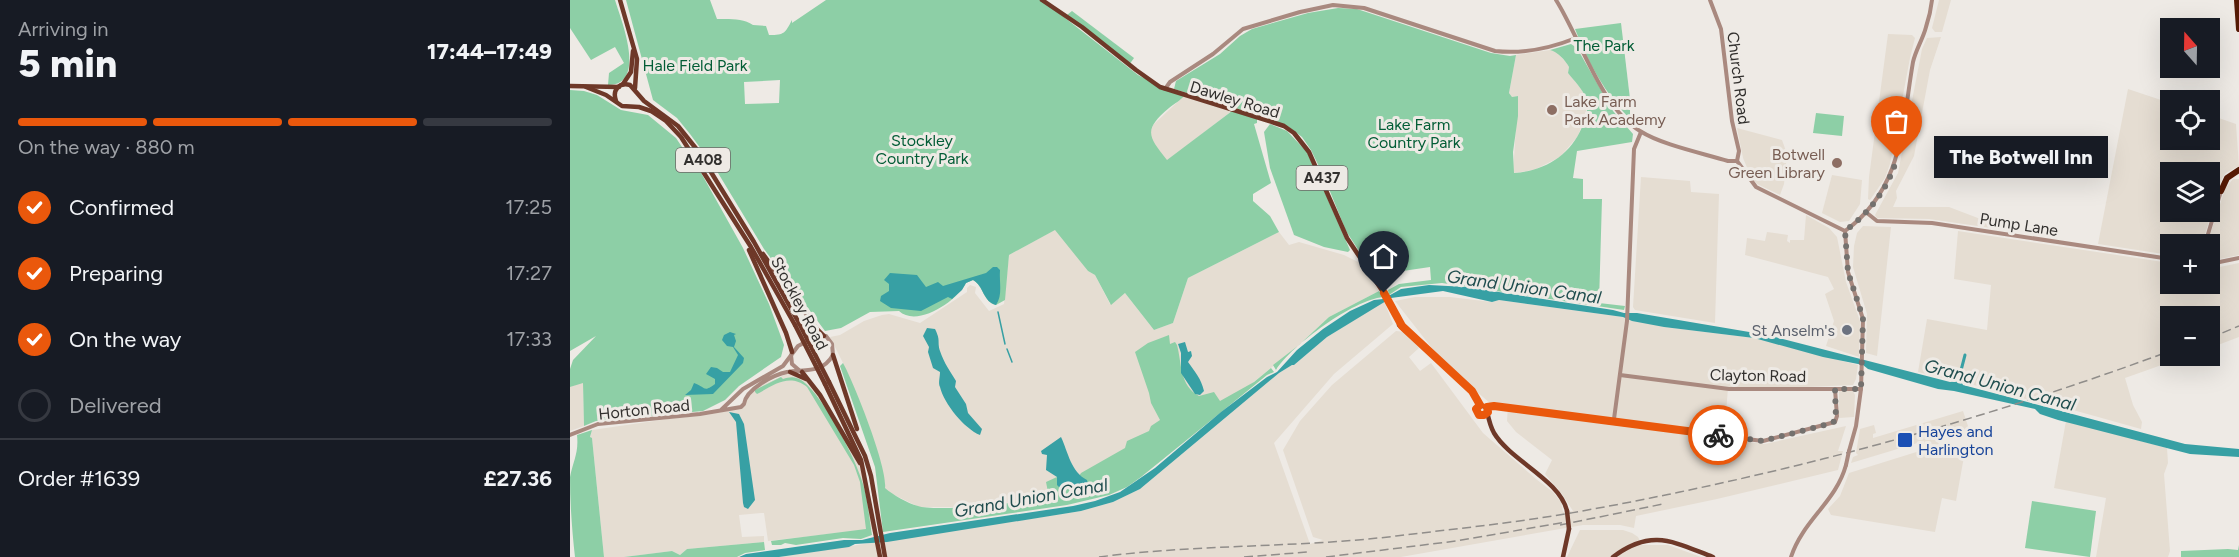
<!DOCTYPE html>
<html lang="en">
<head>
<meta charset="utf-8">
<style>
  body { margin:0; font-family:Figtree,sans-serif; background:#242831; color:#f1f3f6; height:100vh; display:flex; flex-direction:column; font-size:22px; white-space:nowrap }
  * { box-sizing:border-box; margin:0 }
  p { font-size:20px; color:#9ea1a6 }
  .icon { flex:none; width:33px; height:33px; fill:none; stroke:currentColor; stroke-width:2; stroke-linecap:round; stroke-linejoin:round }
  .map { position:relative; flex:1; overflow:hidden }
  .drawer { display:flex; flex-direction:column; background:#171b24; width:570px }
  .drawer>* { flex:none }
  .needle { width:39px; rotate:340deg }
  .buttons { position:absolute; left:1590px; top:18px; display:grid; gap:12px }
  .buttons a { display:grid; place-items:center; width:60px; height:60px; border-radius:0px; background:#171b24; box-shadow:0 6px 24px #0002; font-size:30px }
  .pin { position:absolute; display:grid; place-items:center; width:51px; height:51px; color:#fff; margin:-62px -26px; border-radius:50% 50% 50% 0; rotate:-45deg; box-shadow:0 0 6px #0007 }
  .pin .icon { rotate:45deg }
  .courier { position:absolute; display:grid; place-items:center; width:60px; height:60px; margin:-30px; border:4px solid #ea580c; border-radius:50%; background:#fff; color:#222; box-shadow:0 2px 8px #0007 }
  .bubble { position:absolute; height:42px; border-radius:0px; background:#171b24; box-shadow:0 6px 24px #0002; font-size:20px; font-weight:800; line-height:42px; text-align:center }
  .headline em { font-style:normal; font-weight:800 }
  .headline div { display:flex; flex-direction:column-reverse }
  .headline { display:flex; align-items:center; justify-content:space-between; height:102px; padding:0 18px }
  h1 { font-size:39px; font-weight:800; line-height:45px }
  .bar { display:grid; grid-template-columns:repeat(4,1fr); gap:9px 6px; align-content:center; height:72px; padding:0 18px }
  .bar i { height:8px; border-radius:4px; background:#363941 }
  .bar .active { background:#ea580c }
  .bar p { grid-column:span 4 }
  .line { display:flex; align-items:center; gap:15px; padding:0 18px; border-top:2px solid #363941 }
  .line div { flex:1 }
  ol { padding:0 18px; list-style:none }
  li { display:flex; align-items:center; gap:18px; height:66px }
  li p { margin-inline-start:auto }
  li .icon { padding:6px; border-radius:50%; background:#ea580c; color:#fff; stroke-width:4 }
  li:last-child { color:#9ea1a6 }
  li i { width:33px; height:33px; border:3px solid #363941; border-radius:50% }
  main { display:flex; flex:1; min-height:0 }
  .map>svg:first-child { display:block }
</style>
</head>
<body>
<main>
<section class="drawer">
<div class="headline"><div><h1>5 min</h1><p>Arriving in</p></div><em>17:44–17:49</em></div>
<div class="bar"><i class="active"></i><i class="active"></i><i class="active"></i><i></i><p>On the way · 880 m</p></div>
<ol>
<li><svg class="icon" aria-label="check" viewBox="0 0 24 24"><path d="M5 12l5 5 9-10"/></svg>Confirmed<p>17:25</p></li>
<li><svg class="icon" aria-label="check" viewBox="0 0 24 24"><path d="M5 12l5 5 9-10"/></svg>Preparing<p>17:27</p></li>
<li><svg class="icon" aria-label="check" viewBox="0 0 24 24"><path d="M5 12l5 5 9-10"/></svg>On the way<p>17:33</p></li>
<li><i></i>Delivered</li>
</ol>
<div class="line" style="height:78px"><div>Order #1639</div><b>£27.36</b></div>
</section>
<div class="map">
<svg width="1669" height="557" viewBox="0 0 1669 557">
  <rect width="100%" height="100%" fill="#eeeae5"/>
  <g fill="#e5ddd2" fill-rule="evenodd">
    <path d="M1369 0H1381L1372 32H1365L1362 28Z"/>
    <path d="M1318 34 1342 35 1345 38 1340 58 1320 164 1315 178 1300 200 1298 199 1299 177Z"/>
    <path d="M1371 37 1360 70 1344 156 1326 191 1327 198 1323 207H1379L1421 223V228L1359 219 1307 218 1305 215 1328 173 1352 49 1357 38Z"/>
    <path d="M980 50 986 52 996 62 999 67 998 73 1012 90 1016 100V114L1008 136 990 157 964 170 943 173 948 96 942 97 939 93 946 55Z"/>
    <path d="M1558 89 1600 103V140H1640V115L1666 124 1669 166 1656 173 1652 178 1632 244H1600V255L1528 244ZM1640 172V212H1600V172Z"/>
    <path d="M615 95 663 110 597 161 581 140 580 133 583 125Z"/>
    <path d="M1167 128 1212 140 1217 154 1214 184 1210 195 1187 184 1181 177 1173 158Z"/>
    <path d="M1262 175 1292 180 1290 204 1279 221 1270 222 1252 213Z"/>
    <path d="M1071 177 1120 181 1121 192 1149 194 1145 323 1065 310 1063 307Z"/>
    <path d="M1663 179H1669V255L1640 261V244H1637L1655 189Z"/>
    <path d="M1236 215 1259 228 1267 237 1276 282 1290 321 1289 357 1256 346 1264 321 1255 294 1264 289 1258 277 1175 255 1177 238 1195 241 1197 232 1218 235 1217 241 1220 243V240H1234Z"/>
    <path d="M1293 226 1321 227 1307 356 1296 353 1297 314 1283 267 1284 246 1287 233Z"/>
    <path d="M486 229 518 271 525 275 540 304 555 293 584 330 603 323 618 278 709 232 719 245 729 242 774 255 790 263 809 291 759 317 729 345 563 481 453 501 396 507H349L316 491 273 363 260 337 270 335 294 321 312 315 319 314 350 323 397 292V288L400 285 406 287 405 293 419 311 434 304 439 255Z"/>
    <path d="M1388 231 1600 263V284H1640V269L1669 263V337L1640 348V316H1600V356H1617L1555 378 1563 405 1572 422 1571 429 1478 403 1472 405 1442 394 1348 372 1357 319 1417 330 1421 285 1384 279Z"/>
    <path d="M845 297H880L922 302 929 300 1053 317 1095 327 1184 338 1288 365 1286 379 1283 385 1171 390 1158 388 1156 413H1147L1144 438 1195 444 1276 426 1268 451H1273L1268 470 1147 499 1066 516 1064 528 1050 525H1013L831 557H209L511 511 543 502 570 489 709 373 722 365H724L757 337 814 301 823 324 764 374 704 443 740 544 753 540 743 537 713 450 730 421 762 385 826 331 835 332 849 348 839 357 850 371 861 363 913 433 966 479 983 492 991 502 993 512 1003 511 992 494 975 474 982 460 946 432 937 421 938 404 920 403 894 381 869 357 825 301Z"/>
    <path d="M219 373 234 378 246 392 286 459 291 470 303 529 198 541 194 513H191L169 515 172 537 194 536V542L117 549 110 555 102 551 54 557H34L22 438H20L22 430 98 419 137 415 172 408 183 389Z"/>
    <path d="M13 382 14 426 0 431V387Z"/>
    <path d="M1269 391H1283L1285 395 1284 417 1269 418Z"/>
    <path d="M1393 411 1399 429 1367 438 1369 445H1378L1395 451 1386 501 1372 498 1365 532 1261 515 1258 509 1270 496 1279 473 1356 449 1354 441 1281 463 1283 457 1288 455 1286 453 1290 429 1304 425 1306 433 1303 434V438Z"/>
    <path d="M1496 421 1597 448 1598 463 1594 474 1600 551 1598 557H1526L1536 498 1484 488Z"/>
    <path d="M1010 530H1053L1062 533 1068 537 1072 545H1098L1131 557H997Z"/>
  </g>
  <g fill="#8dcfa6" fill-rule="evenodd">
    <path d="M0 0H45C51 20 78 85 38 85L39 73 54 63 45 47 21 60 0 28Z"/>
    <path d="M56 0H140L147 19C159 19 173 18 183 25L196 26 199 35C215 35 215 33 222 20V23L256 0H472L568 75 595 89 615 95C610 101 605 103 599 108 573 130 578 136 597 160L662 111 687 119V123L684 124 701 183 683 194V201L700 216 709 232 618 278 603 323 584 330 555 293 541 305 525 275 518 271 485 230 439 255 435 300 426 305C413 302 414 286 403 280L396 283C387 301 347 328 329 311L300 312 271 328 255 331 194 249 145 168 120 134 107 118 83 100ZM210 80 209 103 175 104 174 82Z"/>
    <path d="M768 8 787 9 921 53 940 56 946 55 939 93 942 97 948 96V116L943 152 944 173C974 171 1000 156 1012 127 1016 118 1019 108 1016 99 1013 89 1004 81 998 73L999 67C995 60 988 52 980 50L1001 44 1007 48 1043 111 1063 134 1062 142 1007 151 1003 178 1013 179V199H1032L1029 303 1055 306 1054 310 872 283 831 287 819 295 818 290 829 284 861 280 860 267 826 272 808 280 776 231 755 179 741 150 732 137 719 127 698 118 604 89 606 81 650 54 670 36 682 29 738 13Z"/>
    <path d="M502 11 564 58 559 65 497 15Z"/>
    <path d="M1051 23 1060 99V119C1035 94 1018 62 1005 29Z"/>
    <path d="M0 90 14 91 27 95 51 110 78 115 106 138 128 171H130L173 248 199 304 214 345 211 357 169 386 155 400 133 411 26 421 14 426 13 383 0 387V369L3 360 26 336 0 351Z"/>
    <path d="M1246 113 1274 116 1272 136 1243 133Z"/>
    <path d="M700 124 717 131 737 152 780 250 778 252 754 247 724 235 700 168 694 132Z"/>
    <path d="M809 291 813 297C783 300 722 345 706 370L703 365 729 345 759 317Z"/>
    <path d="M599 335 600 344 605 342 607 345C612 363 609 385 629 396L644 392 650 401 684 382 701 368 704 372 697 375 571 477 557 487 539 495 497 505 313 532 305 467 270 366 273 363C284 383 318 468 315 488 323 495 337 503 348 506 364 512 468 504 478 492L476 482 487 477 492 487 503 486 511 473 555 448 557 441 579 431 581 426 590 420 581 403 579 393 565 352 578 343Z"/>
    <path d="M211 377 213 379C219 377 225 376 231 380 251 392 287 460 293 484 298 500 299 518 302 535L291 539 273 538 226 545 215 543 211 545H202L201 541 296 529 290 482 284 465 237 387C219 373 204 385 187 394L185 392V390Z"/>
    <path d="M22 430 20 437 22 438 34 557H5C2 531 0 503 0 477 3 461 9 453 7 435Z"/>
    <path d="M1462 501 1526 511 1520 557 1455 548Z"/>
    <path d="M194 542 195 550 175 553 167 557H54L102 551 110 555 117 549Z"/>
    <path d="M1669 545V557H1611V551L1658 549 1668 550Z"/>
  </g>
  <g fill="#37a0a4">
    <path d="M423 267H427L430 270C429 282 433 295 426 305 413 302 414 286 403 280L396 283 392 290 382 299 378 297 351 311 321 308 310 301 311 296 319 291V284L314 280 320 273 347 275 356 287 368 282 373 286 416 273Z"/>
    <path d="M859 285 897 287 1043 310 1054 313H1067L1197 335 1380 382 1391 381 1393 385 1615 444 1669 449V457L1620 454 1488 420 1470 414 1465 409 1384 391 1368 389 1298 369 1293 365 1253 357 1184 338 1094 327 1062 321 1053 317 929 300 922 302 873 291 821 298 757 337 724 365H722L709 373 570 489 543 502 511 511 317 542 285 544 279 547 209 557H169L176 554 274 540H292L320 533 503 506 525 501 550 492 585 468 651 412 697 377 707 372 727 350 753 329 780 311 804 300 813 299 831 289Z"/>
    <path d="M357 328 365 329C371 341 367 341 370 351 374 363 380 371 386 381L385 387 396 404 398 413 412 429 410 435C395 429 374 404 370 387 368 383 370 377 370 372L363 368 358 352 359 347 353 336Z"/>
    <path d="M160 332 166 334 164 335 166 341 164 347 174 358 173 363 143 394 115 395 121 390 124 383C136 387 133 393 145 384V379L136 374 141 367 147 368 153 372H160L168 355 163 347 157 346 152 340 154 335Z"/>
    <path d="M615 342 618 352 621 351 622 356 618 362C625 372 631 378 634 391L630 395 625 394 611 373V353L608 344Z"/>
    <path d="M159 412 169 414 174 424 185 500 178 509 174 507 173 503 166 422Z"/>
    <path d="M491 437C498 452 501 472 517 480L518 485 507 488 503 486 489 487 487 485V477L476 470 477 455 472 454 471 451Z"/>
  </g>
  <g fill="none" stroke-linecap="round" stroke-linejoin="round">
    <g stroke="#37a0a4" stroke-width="1.5">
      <path d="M428 312 435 344"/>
      <path d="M437 349 442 362"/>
    </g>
    <path stroke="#37a0a4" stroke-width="3" d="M1388 382 1395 355"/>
    <g stroke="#a9897f" stroke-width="4">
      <path d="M986 0C1010 38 1031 108 1070 131 1092 145 1132 153 1158 161H1167"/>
      <path d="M1140 0 1151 29 1162 121 1169 151 1167 161"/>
      <path d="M595 89 600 82 643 54 673 29 730 12 763 5 794 8 925 51C952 54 981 48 1006 38"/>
      <path d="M1167 161 1186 187 1275 231"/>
      <path d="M1297 213 1307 221 1362 223 1600 259"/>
      <path d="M1275 231C1333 189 1332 126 1343 62 1346 49 1353 39 1356 27 1359 18 1361 9 1362 0"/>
      <path d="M1275 231 1278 272 1293 319 1291 389 1286 426 1279 451"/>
      <path d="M1635 244 1651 191"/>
      <path d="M1640 264 1669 258"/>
      <path d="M221 355 222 364 230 371"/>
      <path d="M1050 375 1159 389H1291"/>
      <path d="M917 407 924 406 1044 423 1193 441 1265 422 1267 416 1265 389"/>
      <path d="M1042 422 1044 419 1057 321 1064 149 1071 132"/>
      <path d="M0 435 28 424 130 414 171 407 174 404C176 389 203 375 217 372 235 369 252 374 263 355L262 344 256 336 249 335 228 346 213 366 173 389 151 410"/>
      <path d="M1221 557C1233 520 1266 502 1276 465"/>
    </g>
    <g stroke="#6e3828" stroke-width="4.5">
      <path d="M50 0 67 59 65 88"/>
      <path d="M472 0 512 27 566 70 590 87 696 120 714 126 724 133 739 152 777 238 823 307 830 323 829 325 902 391 910 405 916 407C918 415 919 424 924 433 941 461 990 480 997 511"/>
      <path d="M53 84 61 72 63 51"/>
      <path d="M0 86 49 87"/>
      <path d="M16 87 36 95 52 106 69 107 81 111 96 121 111 137 181 247 225 325"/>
      <path d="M46 101C42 90 49 82 60 85L74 101 108 126 128 151 184 242 229 323"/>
      <path d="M179 250 216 333 222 352"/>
      <path d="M193 254 247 329 254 336"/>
      <path d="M263 355 287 429"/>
      <path d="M220 372 236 379"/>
      <path d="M232 372 250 395 290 463"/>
      <path d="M259 382 295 456 301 476 315 557"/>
      <path d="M255 384 291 460 310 557"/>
      <path d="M910 405 906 409 907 413 912 416 916 414"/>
      <path d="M993 557 999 529"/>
      <path d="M1043 557C1082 528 1103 542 1143 557"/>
    </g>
    <g stroke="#561a05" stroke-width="6">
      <path d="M1667 0 1669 29"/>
      <path d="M1651 191 1657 178 1669 170"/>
    </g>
    <g stroke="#908d8a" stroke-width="1.5" stroke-dasharray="9 4.5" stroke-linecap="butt">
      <path d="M1640 338 1669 326"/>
      <path d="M990 525 1093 504"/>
      <path d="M529 557C628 544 728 548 826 536 884 529 943 523 1001 513 1205 477 1406 423 1600 351"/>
      <path d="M674 557 738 552"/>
      <path d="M756 557 886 541 996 522"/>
    </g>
    <path stroke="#a9897f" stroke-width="4" d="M1276 465 1279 451"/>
    <g stroke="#6e3828" stroke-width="4.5">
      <path d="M229 323 259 382"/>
      <path d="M225 325 255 384"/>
      <path d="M997 511 999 529"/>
    </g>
  </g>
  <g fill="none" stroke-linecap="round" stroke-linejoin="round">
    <path stroke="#74716e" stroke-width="6" stroke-dasharray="0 10.8" d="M1148 435 1193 441 1262 423 1266 420 1265 389H1291L1293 318 1278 272 1275 231C1300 212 1318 189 1327 158"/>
    <path stroke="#ea580c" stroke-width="8" d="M814 293 832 326 902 391 910 405 906 409 909 415H914L918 412 917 407 924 406 1148 435"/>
  </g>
  <g fill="#8d6e63" stroke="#eeeae5" stroke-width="2">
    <circle cx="982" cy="110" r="6"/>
    <circle cx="1267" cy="163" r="6"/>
  </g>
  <circle fill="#6b7280" stroke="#eeeae5" stroke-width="2" cx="1277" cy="330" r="6"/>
  <rect fill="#1a4fb4" stroke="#eeeae5" stroke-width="2" x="1327" y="432" width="16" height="16" rx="3"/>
  <g text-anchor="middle" stroke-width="6" stroke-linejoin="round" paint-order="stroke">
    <g fill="#eeeae5" stroke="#6a6865" stroke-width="1.5">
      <rect x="106" y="148" width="54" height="24" rx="4.5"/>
      <rect x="726.5" y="166" width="51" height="24" rx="4.5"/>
    </g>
    <g font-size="15" font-weight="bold" fill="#32302e">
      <text x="133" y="165">A408</text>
      <text x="752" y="183">A437</text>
    </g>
    <g font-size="16" fill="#035d36" stroke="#eeeae5">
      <text x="1034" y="51">The Park</text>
      <text x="125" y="71">Hale Field Park</text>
      <text x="844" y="130">Lake Farm<tspan x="844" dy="18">Country Park</tspan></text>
      <text x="352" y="146">Stockley<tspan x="352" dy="18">Country Park</tspan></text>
    </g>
    <g font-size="16" fill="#32302e" stroke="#eeeae5">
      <text transform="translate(1169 78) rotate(83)" y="6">Church Road</text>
      <text transform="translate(665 99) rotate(17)" y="6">Dawley Road</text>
      <text transform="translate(1449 224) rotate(9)" y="6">Pump Lane</text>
      <text transform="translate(230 303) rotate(62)" y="6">Stockley Road</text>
      <text transform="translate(1188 375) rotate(1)" y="6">Clayton Road</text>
      <text transform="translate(74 409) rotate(-6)" y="6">Horton Road</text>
    </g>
    <g font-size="16" fill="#785e54" stroke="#eeeae5" text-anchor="start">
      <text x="994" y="107">Lake Farm<tspan x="994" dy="18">Park Academy</tspan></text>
      <text x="1255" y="160" text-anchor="end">Botwell<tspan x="1255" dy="18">Green Library</tspan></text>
    </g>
    <g font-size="16" fill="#5b616d" stroke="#eeeae5" text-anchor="end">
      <text x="1265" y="336">St Anselm's</text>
    </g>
    <g font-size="16" fill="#164399" stroke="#eeeae5" text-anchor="start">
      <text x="1348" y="437">Hayes and<tspan x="1348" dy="18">Harlington</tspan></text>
    </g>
    <g font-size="18" font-style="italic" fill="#1f4d4e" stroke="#eeeae5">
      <text transform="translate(954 287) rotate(8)" y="6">Grand Union Canal</text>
      <text transform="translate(1430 385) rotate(15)" y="6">Grand Union Canal</text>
      <text transform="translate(461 498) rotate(-10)" y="6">Grand Union Canal</text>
    </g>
  </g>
</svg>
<div class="buttons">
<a><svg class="needle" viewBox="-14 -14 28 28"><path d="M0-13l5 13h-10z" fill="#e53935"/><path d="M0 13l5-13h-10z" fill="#9ea1a6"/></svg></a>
<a><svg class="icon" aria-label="locate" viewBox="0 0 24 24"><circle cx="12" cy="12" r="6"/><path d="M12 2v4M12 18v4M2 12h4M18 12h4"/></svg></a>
<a><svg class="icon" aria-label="layers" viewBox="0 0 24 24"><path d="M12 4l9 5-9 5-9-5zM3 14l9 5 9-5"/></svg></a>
<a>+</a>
<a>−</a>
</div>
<div class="pin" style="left:1327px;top:158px;background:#ea580c"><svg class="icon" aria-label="bag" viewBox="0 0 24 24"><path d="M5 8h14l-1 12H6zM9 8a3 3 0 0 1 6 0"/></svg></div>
<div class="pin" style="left:814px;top:293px;background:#1f2937"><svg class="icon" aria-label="home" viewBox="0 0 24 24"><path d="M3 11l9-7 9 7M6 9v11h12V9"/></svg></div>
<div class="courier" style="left:1148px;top:435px"><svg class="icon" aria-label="bike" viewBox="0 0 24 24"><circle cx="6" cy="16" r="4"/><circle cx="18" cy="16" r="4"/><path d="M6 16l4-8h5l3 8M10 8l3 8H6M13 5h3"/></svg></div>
<div class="bubble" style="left:1364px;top:136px;width:174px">The Botwell Inn</div>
</div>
</main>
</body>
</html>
